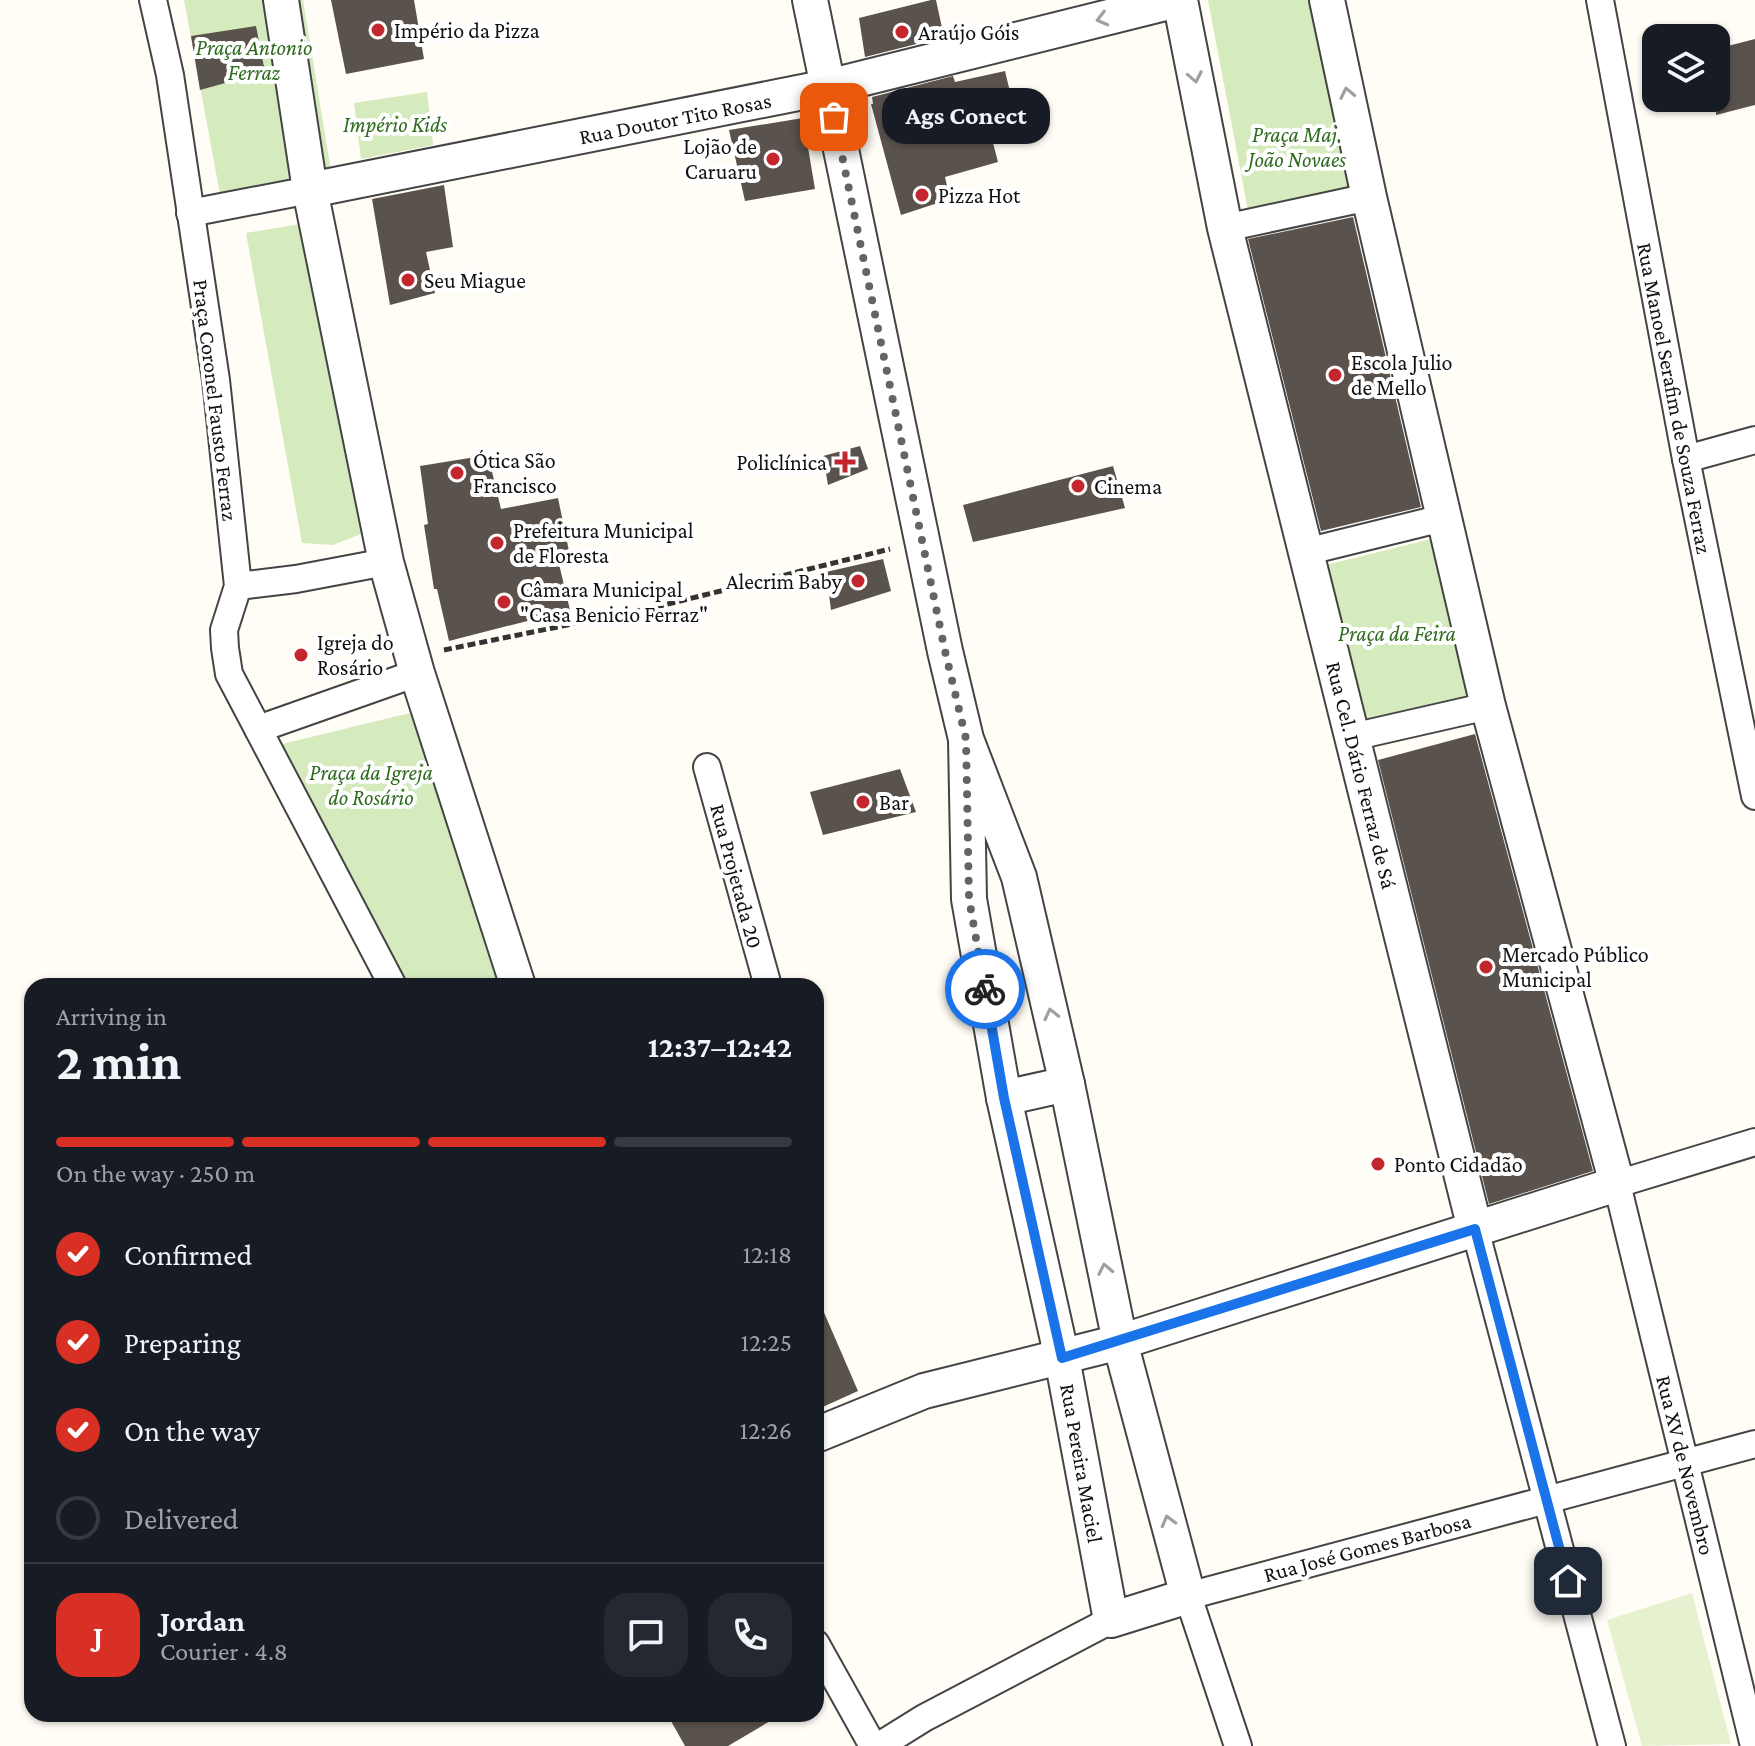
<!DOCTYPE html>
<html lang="en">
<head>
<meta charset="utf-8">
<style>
  body { margin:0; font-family:"Crimson Pro",serif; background:#242831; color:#f1f3f6; height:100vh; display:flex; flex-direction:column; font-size:30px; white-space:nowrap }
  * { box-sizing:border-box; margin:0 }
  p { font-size:26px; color:#9ea1a6 }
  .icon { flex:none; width:44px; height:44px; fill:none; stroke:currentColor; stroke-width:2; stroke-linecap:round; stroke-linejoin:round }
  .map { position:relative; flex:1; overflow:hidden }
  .details { position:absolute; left:24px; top:978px; width:800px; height:744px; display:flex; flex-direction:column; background:#171b24; border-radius:24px; box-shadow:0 2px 6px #0004 }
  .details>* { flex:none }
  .controls { position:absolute; left:1642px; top:24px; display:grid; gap:16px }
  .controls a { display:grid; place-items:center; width:88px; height:88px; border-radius:16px; background:#171b24; box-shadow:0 2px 6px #0004; font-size:40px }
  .pin { position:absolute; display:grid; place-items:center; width:68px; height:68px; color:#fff; margin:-34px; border-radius:16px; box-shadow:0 4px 12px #0006 }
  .courier { position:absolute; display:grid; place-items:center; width:80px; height:80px; margin:-40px; border:6px solid #1a73e8; border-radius:50%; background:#fff; color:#222; box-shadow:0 2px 10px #0007 }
  .bubble { position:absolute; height:56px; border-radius:24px; background:#171b24; box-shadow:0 2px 6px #0004; font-size:26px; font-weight:700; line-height:56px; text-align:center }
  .headline em { font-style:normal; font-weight:700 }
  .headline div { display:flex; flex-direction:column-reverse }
  .headline { display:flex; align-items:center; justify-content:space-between; height:136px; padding:0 32px }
  h1 { font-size:52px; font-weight:700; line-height:60px }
  .bar { display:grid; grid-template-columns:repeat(4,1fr); gap:12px 8px; align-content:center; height:96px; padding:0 32px }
  .bar i { height:10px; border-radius:6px; background:#363941 }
  .bar .on { background:#d93025 }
  .bar p { grid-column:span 4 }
  .line { display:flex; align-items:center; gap:20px; padding:0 32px; border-top:2px solid #363941 }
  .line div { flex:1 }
  .round { display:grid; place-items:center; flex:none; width:84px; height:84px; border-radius:24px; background:#242831 }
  ol { padding:0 32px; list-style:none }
  li { display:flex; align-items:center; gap:24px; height:88px }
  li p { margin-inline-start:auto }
  li .icon { padding:8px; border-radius:50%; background:#d93025; color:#fff; stroke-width:4 }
  li:last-child { color:#9ea1a6 }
  li i { width:44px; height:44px; border:4px solid #363941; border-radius:50% }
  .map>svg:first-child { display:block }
</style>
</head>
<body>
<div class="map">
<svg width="1755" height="1746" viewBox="0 0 1755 1746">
  <rect width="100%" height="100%" fill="#fffdf5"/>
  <g fill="#d5ebbd">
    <path d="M184 0H303L333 183 222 205Z"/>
    <path d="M1208 0H1328L1369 197 1250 221Z"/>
    <path d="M427 92 433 145 361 159 354 103Z"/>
    <path d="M307 223 361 534 333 545 302 543 246 233Z"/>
    <path d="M1435 538 1472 699 1359 724 1322 566Z"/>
    <path d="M410 713 504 986H409L282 744Z"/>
  </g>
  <path fill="#e6f2cf" d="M1692 1593 1731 1744 1642 1746 1607 1620Z"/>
  <g fill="#5a524d">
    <path d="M331 0H414L424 59 346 74Z"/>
    <path d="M931 0H936L944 37 865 57 859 18Z"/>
    <path d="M256 26 265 72 200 90 191 36Z"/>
    <path d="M1755 39V105L1716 115V49Z"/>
    <path d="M1005 71 1011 96 983 105 998 162 945 177 950 199 901 215 871 104H873L872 97 953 76 955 82Z"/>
    <path d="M803 118 815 189 745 201 729 130Z"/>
    <path d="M444 185 453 247 426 252 435 293 390 305 372 199Z"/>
    <path d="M1353 217 1421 507 1321 531 1248 239Z"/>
    <path d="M860 446 868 469 828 485 823 456Z"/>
    <path d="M488 455 501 509 558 498 571 561 559 564 570 610 449 641 437 589H434L424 525 428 524 420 466Z"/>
    <path d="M1113 466 1125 508 973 542 963 505Z"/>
    <path d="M883 559 891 591 831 610 826 572Z"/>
    <path d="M1475 734 1593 1171 1489 1204 1378 760Z"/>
    <path d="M900 769 916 812 823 835 810 792Z"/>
    <path d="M816 1294 858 1391 816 1410Z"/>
    <path d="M667 1714H782L728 1746H685Z"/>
  </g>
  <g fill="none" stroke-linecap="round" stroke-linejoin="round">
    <g stroke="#444" stroke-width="30">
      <g id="minor">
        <path d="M153 0 170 75 216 380 238 586 224 630 225 648 229 674 258 729 417 673"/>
        <path d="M1600 0 1686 459 1755 796"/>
        <path d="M190 213 310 190"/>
        <path d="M1225 228 1369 197"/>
        <path d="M1686 459 1755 440"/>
        <path d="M1305 552 1443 518"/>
        <path d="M238 586 296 579 386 562"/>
        <path d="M258 729 393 986"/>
        <path d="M1352 737 1488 706"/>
        <path d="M707 767 768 986"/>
        <path d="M1475 1229 1612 1746"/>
        <path d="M816 1644 873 1746"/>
        <path d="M879 1746 924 1718 1111 1620"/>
        <path d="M1238 1746 1188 1596 1755 1444"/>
        <path d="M1754 1746 1617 1184 1755 1142"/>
      </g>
    </g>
    <g stroke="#444" stroke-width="38">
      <g id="tertiary">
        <path d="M281 0 310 190 386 562 417 673 518 986"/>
        <path d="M810 0 945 651 966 739 1019 877 1067 1084 1120 1342 1188 1596 1111 1620 1062 1358 1004 1098 969 899 966 739"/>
        <path d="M1180 0 1225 228 1475 1229"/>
        <path d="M310 190 828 87 1177 0"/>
        <path d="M1004 1098 1067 1084"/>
        <path d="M816 1435 924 1391 1120 1342 1617 1184 1488 706 1369 197 1327 0"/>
      </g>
    </g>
    <path stroke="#333" stroke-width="5" stroke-dasharray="8 4" stroke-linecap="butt" d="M444 650 656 607 890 549"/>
    <use href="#minor" stroke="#fff" stroke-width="26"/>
    <use href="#tertiary" stroke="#fff" stroke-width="34"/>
  </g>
  <defs><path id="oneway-chevron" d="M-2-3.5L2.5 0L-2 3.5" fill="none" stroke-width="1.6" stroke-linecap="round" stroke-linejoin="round" transform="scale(2)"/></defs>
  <g stroke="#a0a0a0">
    <use href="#oneway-chevron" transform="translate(1102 19) rotate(166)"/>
    <use href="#oneway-chevron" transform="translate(1195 77) rotate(79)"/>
    <use href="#oneway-chevron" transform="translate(1347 93) rotate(-102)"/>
    <use href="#oneway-chevron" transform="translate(1051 1014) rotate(-103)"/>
    <use href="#oneway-chevron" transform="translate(1105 1269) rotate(-102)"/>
    <use href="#oneway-chevron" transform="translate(1168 1521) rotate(-105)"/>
  </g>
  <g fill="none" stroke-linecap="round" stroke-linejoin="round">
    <path stroke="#646461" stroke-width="8" stroke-dasharray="0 14.4" d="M834 117 945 651 966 739 969 899 985 989"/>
    <path stroke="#1a73e8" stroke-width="10" d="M985 989 1004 1098 1062 1358 1475 1229 1568 1581"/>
  </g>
  <g fill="#c4262e" stroke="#fff" stroke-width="3">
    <circle cx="378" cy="30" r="8"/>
    <circle cx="902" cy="32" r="8"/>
    <circle cx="773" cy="159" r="8"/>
    <circle cx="922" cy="195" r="8"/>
    <circle cx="408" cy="280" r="8"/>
    <circle cx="1335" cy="375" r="8"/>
    <path d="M841 450h8v8h8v8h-8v8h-8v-8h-8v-8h8z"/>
    <circle cx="457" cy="473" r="8"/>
    <circle cx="1078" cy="486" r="8"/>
    <circle cx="497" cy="543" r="8"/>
    <circle cx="858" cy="581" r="8"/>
    <circle cx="504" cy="602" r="8"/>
    <circle cx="301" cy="655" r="8"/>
    <circle cx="863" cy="802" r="8"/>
    <circle cx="1486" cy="967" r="8"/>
    <circle cx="1378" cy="1164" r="8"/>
  </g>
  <g text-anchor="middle" stroke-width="8" stroke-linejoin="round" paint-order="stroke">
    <g font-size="22" fill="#111" stroke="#fff" text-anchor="start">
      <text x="394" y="38">Império da Pizza</text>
      <text x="918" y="40">Araújo Góis</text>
      <text x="757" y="154" text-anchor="end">Lojão de<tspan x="757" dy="25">Caruaru</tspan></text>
      <text x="938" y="203">Pizza Hot</text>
      <text x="424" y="288">Seu Miague</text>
      <text x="1351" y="370">Escola Julio<tspan x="1351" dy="25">de Mello</tspan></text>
      <text x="473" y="468">Ótica São<tspan x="473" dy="25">Francisco</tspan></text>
      <text x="827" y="470" text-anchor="end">Policlínica</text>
      <text x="1094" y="494">Cinema</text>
      <text x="513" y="538">Prefeitura Municipal<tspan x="513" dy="25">de Floresta</tspan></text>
      <text x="842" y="589" text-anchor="end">Alecrim Baby</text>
      <text x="520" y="597">Câmara Municipal<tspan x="520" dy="25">"Casa Benicio Ferraz"</tspan></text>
      <text x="317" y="650">Igreja do<tspan x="317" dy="25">Rosário</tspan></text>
      <text x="879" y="810">Bar</text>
      <text x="1502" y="962">Mercado Público<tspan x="1502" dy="25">Municipal</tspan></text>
      <text x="1394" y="1172">Ponto Cidadão</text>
    </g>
    <g font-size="22" font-style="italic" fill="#2f6b1f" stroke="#fff">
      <text x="254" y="55">Praça Antonio<tspan x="254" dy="25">Ferraz</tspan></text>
      <text x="395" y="132">Império Kids</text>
      <text x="1297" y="142">Praça Maj.<tspan x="1297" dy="25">João Novaes</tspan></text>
      <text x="1397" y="641">Praça da Feira</text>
      <text x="371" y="780">Praça da Igreja<tspan x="371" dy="25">do Rosário</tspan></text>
    </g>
    <g font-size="22" fill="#111" stroke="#fff">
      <text transform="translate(675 118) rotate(-11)" y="8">Rua Doutor Tito Rosas</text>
      <text transform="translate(1675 398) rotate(79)" y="8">Rua Manoel Serafim de Souza Ferraz</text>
      <text transform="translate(216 400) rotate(83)" y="8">Praça Coronel Fausto Ferraz</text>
      <text transform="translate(1362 775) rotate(76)" y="8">Rua Cel. Dário Ferraz de Sá</text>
      <text transform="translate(737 876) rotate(75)" y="8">Rua Projetada 20</text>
      <text transform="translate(1082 1463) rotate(80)" y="8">Rua Pereira Maciel</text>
      <text transform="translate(1686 1465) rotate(76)" y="8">Rua XV de Novembro</text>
      <text transform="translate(1367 1547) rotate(-15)" y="8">Rua José Gomes Barbosa</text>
    </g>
  </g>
</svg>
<div class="controls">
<a><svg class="icon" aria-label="layers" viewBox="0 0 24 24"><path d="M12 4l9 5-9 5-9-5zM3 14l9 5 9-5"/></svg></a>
</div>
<div class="pin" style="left:834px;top:117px;background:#ea580c"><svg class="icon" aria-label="bag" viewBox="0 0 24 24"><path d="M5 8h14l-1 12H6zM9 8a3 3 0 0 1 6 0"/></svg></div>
<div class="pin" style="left:1568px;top:1581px;background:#1f2937"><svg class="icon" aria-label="home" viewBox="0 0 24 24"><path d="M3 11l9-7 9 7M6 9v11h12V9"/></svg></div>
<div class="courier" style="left:985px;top:989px"><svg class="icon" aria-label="bike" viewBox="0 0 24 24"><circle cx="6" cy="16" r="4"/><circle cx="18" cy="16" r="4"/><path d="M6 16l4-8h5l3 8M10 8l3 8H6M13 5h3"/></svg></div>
<div class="bubble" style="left:882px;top:88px;width:168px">Ags Conect</div>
<section class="details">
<div class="headline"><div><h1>2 min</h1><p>Arriving in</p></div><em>12:37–12:42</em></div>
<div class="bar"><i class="on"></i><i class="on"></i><i class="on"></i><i></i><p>On the way · 250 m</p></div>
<ol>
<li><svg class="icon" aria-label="check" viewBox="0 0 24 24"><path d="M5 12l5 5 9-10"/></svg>Confirmed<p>12:18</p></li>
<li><svg class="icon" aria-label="check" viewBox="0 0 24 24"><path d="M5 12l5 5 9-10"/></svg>Preparing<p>12:25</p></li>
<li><svg class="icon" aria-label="check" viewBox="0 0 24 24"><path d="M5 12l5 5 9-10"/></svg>On the way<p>12:26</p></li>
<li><i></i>Delivered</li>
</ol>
<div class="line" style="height:144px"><b class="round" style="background:#d93025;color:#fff">J</b><div><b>Jordan</b><p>Courier · 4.8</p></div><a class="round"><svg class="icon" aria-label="chat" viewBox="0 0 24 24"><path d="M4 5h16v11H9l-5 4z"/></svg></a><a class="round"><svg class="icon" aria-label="phone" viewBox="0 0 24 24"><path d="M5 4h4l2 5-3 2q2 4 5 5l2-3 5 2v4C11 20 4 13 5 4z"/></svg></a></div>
</section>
</div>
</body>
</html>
